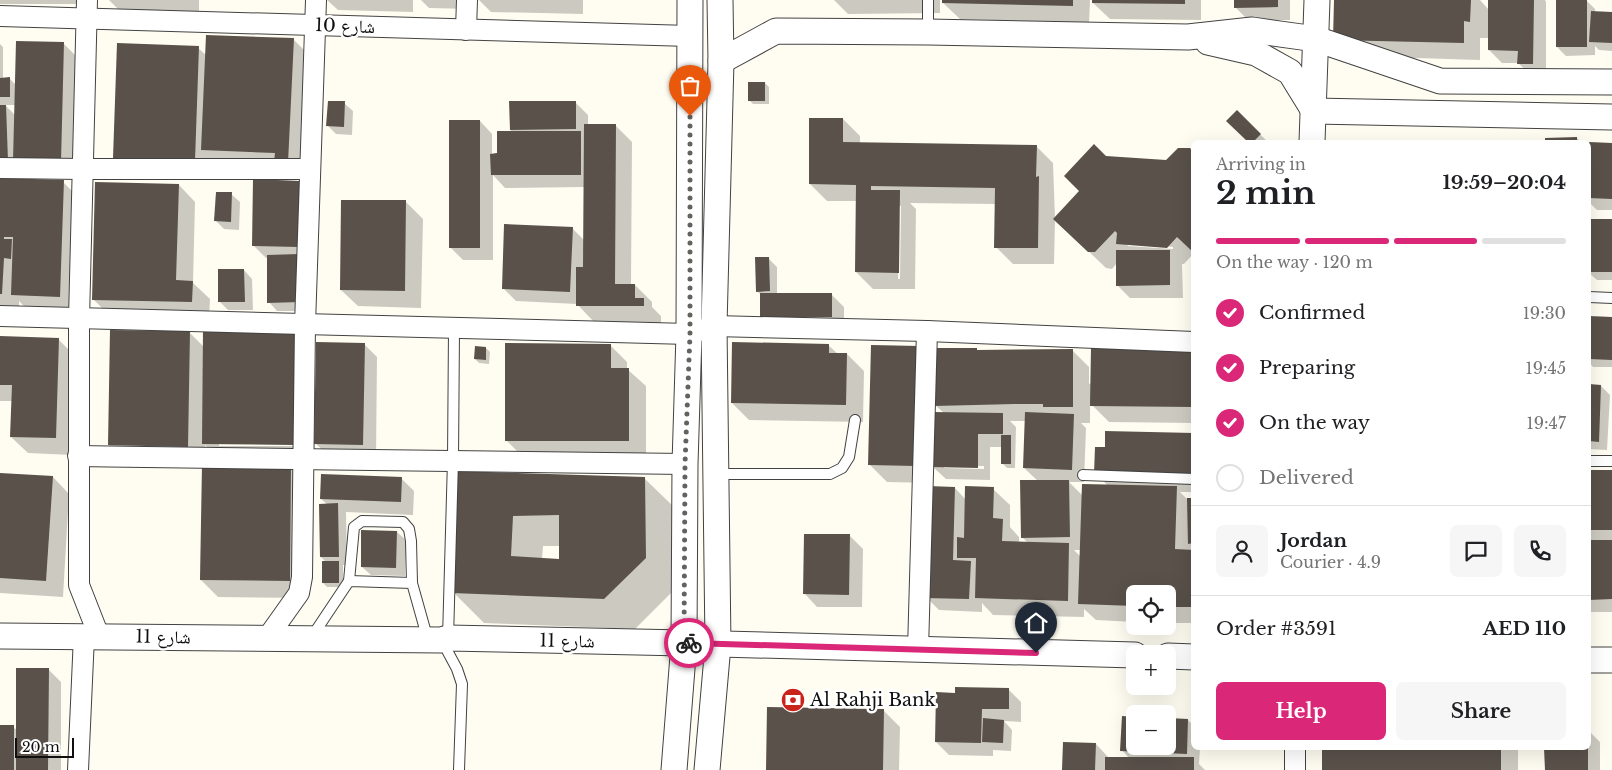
<!DOCTYPE html>
<html lang="en">
<head>
<meta charset="utf-8">
<style>
  body { margin:0; font-family:"Libre Baskerville","Noto Naskh Arabic",serif; background:#f6f6f6; color:#202124; height:100vh; display:flex; flex-direction:column; font-size:19px; white-space:nowrap }
  * { box-sizing:border-box; margin:0 }
  p { font-size:16px; color:#757577 }
  .icon { flex:none; width:28px; height:28px; fill:none; stroke:currentColor; stroke-width:2; stroke-linecap:round; stroke-linejoin:round }
  .map { position:relative; flex:1; overflow:hidden }
  .side { position:absolute; left:1191px; top:140px; width:400px; height:610px; display:flex; flex-direction:column; background:#fff; border-radius:8px; box-shadow:0 5px 20px #0002 }
  .side>* { flex:none }
  .tools { position:absolute; left:1126px; top:585px; display:grid; gap:10px }
  .tools a { display:grid; place-items:center; width:50px; height:50px; border-radius:8px; background:#fff; box-shadow:0 5px 20px #0002; font-size:25px }
  .scale { position:absolute; left:15px; bottom:12px; width:59px; box-sizing:border-box; padding-left:5px; border:2px solid #0f0f0f; border-top:0; font-size:14px; line-height:18px; white-space:nowrap; color:#0f0f0f; -webkit-text-stroke:4px #fff; paint-order:stroke }
  .pin { position:absolute; display:grid; place-items:center; width:42px; height:42px; color:#fff; margin:-51px -21px; border-radius:50% 50% 50% 0; rotate:-45deg; box-shadow:0 0 5px #0007 }
  .pin .icon { rotate:45deg }
  .courier { position:absolute; display:grid; place-items:center; width:50px; height:50px; margin:-25px; border:4px solid #db2777; border-radius:50%; background:#fff; color:#222; box-shadow:0 1px 6px #0007 }
  .headline em { font-style:normal; font-weight:700 }
  .headline div { display:flex; flex-direction:column-reverse }
  .headline { display:flex; align-items:center; justify-content:space-between; height:85px; padding:0 25px }
  h1 { font-size:32px; font-weight:700; line-height:38px }
  .bar { display:grid; grid-template-columns:repeat(4,1fr); gap:8px 5px; align-content:center; height:60px; padding:0 25px }
  .bar i { height:6px; border-radius:4px; background:#e0e0e0 }
  .bar .on { background:#db2777 }
  .bar p { grid-column:span 4 }
  .line { display:flex; align-items:center; gap:12px; padding:0 25px; border-top:1px solid #e0e0e0 }
  .line div { flex:1 }
  .round { display:grid; place-items:center; flex:none; width:52px; height:52px; border-radius:8px; background:#f6f6f6 }
  ol { padding:0 25px; list-style:none }
  li { display:flex; align-items:center; gap:15px; height:55px }
  li p { margin-inline-start:auto }
  li .icon { padding:5px; border-radius:50%; background:#db2777; color:#fff; stroke-width:4 }
  li:last-child { color:#757577 }
  li i { width:28px; height:28px; border:2px solid #e0e0e0; border-radius:50% }
  .button { display:flex; gap:10px; margin-top:auto; padding:10px 25px }
  .button a { flex:1; height:58px; border-radius:8px; background:#db2777; color:#fff; font-size:20px; font-weight:700; line-height:58px; text-align:center }
  .button a+a { background:#f6f6f6; color:#202124 }
  .map>svg:first-child { display:block }
</style>
</head>
<body>
<div class="map">
<svg width="1612" height="770" viewBox="0 0 1612 770">
  <rect width="100%" height="100%" fill="#fffdf1"/>
  <g fill="#0003" fill-rule="evenodd">
    <rect x="0" y="0" width="78" height="4"/>
    <path d="M109 0H199V12L120 11Z"/>
    <path d="M327 0H413V12L338 10Z"/>
    <path d="M421 0H471V9L429 8Z"/>
    <path d="M479 0H583V14L491 12Z"/>
    <path d="M834 0H940V13L848 14Z"/>
    <path d="M943 0H1090L1089 23 960 19 943 3Z"/>
    <path d="M1093 0H1201V20L1110 19 1093 3Z"/>
    <path d="M1235 0H1290V20H1248L1235 7Z"/>
    <path d="M1336 0H1480L1489 10 1490 0H1545L1546 2V76H1532L1518 63H1502L1489 50V38H1480V60L1351 56Z"/>
    <path d="M1586 0 1595 9V13L1612 14V51L1599 50 1595 46V55L1566 56 1557 47Z"/>
    <path d="M293 39 310 56 305 180 131 175 114 158 198 48 206 55Z"/>
    <path d="M63 43 80 60 77 178 0 174V44L3 47V79H10L16 85ZM5 105H15V115Z"/>
    <path d="M765 83 769 87V104H753L749 100Z"/>
    <path d="M510 102H575L588 115V125H615L632 142 631 285H635L652 302V307L661 316V323L594 322 577 304 516 301 503 288 572 228 585 241V187L505 188 493 175V260H463L450 247 480 121 492 134V155H498L511 132Z"/>
    <path d="M344 103 353 111 352 135 336 134 328 126Z"/>
    <path d="M1237 112 1268 142H1250L1228 121Z"/>
    <path d="M843 119 860 136V144L1036 146 1053 163 1055 219 1080 191 1105 157 1167 162 1194 153V253L1184 264H1182L1183 298H1130L1117 285V263L1112 269 1106 268 1055 219 1054 264H1013L996 247V204L910 203 916 209 915 289H873L856 272 857 201H827L810 184ZM898 206H901L900 279H898ZM1126 243 1173 247V249L1128 246Z"/>
    <path d="M1577 138 1581 142H1546V139Z"/>
    <path d="M1589 143 1612 144V210H1597L1591 204V216H1589Z"/>
    <path d="M0 180 63 182 80 199 76 313 30 312 19 301V310H0Z"/>
    <path d="M300 182 308 311H277L269 302 268 258H266L253 245Z"/>
    <path d="M179 185 195 202 193 283 210 299 209 318 110 316 93 299Z"/>
    <path d="M231 194 240 202 239 230 224 229 216 221Z"/>
    <path d="M406 202 423 219 421 308 358 306 341 290Z"/>
    <path d="M1589 220H1612V280H1597L1589 273Z"/>
    <path d="M768 258 777 267V295L831 294 844 307V330H774L761 317V295L757 291Z"/>
    <path d="M244 270 252 279 253 310H228L220 302Z"/>
    <path d="M1589 317 1612 318V367H1593L1589 362Z"/>
    <path d="M204 330 294 331 311 348 310 461H220L205 445V463L126 462 109 445 111 331 190 333 204 347ZM219 443 300 444V446H219Z"/>
    <path d="M0 337 58 339 75 356 72 455 28 453 11 437 13 401H0Z"/>
    <path d="M364 344 377 357 376 457 329 456 316 444Z"/>
    <path d="M610 345 627 362V369L646 386V458H524L507 441Z"/>
    <path d="M828 345 838 354H847L864 371 863 422 749 420 732 403Z"/>
    <path d="M486 348 490 352 489 364 479 363 475 359Z"/>
    <path d="M1072 350 1089 367V384L1194 351V423L1109 422 1090 403V423H1081L1086 428 1084 482H1069L1082 495 1108 486 1096 473 1106 448 1194 434V492H1180L1187 499H1194V548L1192 546V551H1194V623H1168V594H1135V622L1096 620 1084 609V617L993 615 982 603V612L939 610 926 597 955 488 966 500 993 489 1010 505V527L1019 537V543H1028L1022 537 1038 481 1024 468 1026 421H1010L1016 427 1015 468H1007L1003 464V447H990V480L946 479 933 467V483L887 482 870 465 978 351ZM934 404 944 413H934ZM944 466H984V469L944 468ZM1074 550H1081L1080 556Z"/>
    <path d="M1589 386H1601L1610 395 1607 450 1589 449Z"/>
    <path d="M291 467 308 484 307 598 218 597 201 580Z"/>
    <rect x="1589" y="471" width="23" height="141"/>
    <path d="M458 472 644 478 675 508 676 588 635 629 484 623 454 593ZM543 546H560V560L542 559Z"/>
    <path d="M0 474 53 477 69 494 63 597 0 593Z"/>
    <path d="M401 478 414 491 413 515 346 512 347 565H343V587H327L323 583 326 562 321 557 328 505 321 499Z"/>
    <path d="M397 532 406 540 405 576 371 575 362 567Z"/>
    <path d="M850 536 863 549 862 607H817L805 594Z"/>
    <path d="M48 669 61 682V770H0V727H13L17 730Z"/>
    <path d="M1008 689 1021 702V722L1004 721 1012 730 1011 751 993 750V756L949 755 936 742 956 694Z"/>
    <path d="M883 710 900 727 899 770H767Z"/>
    <path d="M1135 718V746H1168V719L1188 720 1194 726V748H1200L1199 764 1205 770H1063L1096 744 1109 758H1129L1122 750Z"/>
    <path d="M1589 731 1600 742V770H1546V748H1589Z"/>
    <path d="M1324 748H1518V770H1323Z"/>
  </g>
  <g fill="#59514a" fill-rule="evenodd">
    <path d="M942 0H1073V6L942 3Z"/>
    <path d="M1092 0H1185V4L1092 3Z"/>
    <path d="M1234 0H1278V7L1234 8Z"/>
    <path d="M1334 0H1471L1470 22 1464 21V43L1333 40Z"/>
    <path d="M1488 0H1534L1533 64H1517L1518 51 1488 50Z"/>
    <rect x="1556" y="0" width="31" height="47"/>
    <path d="M1591 11 1612 12V43L1589 42Z"/>
    <path d="M206 35 294 38 288 163 274 162 275 153 201 150Z"/>
    <path d="M16 41 64 42 61 162 13 161Z"/>
    <path d="M117 43 199 46 195 161 113 158Z"/>
    <path d="M10 77V97H0V78Z"/>
    <rect x="748" y="82" width="17" height="19"/>
    <path d="M328 101H345L344 127 326 126Z"/>
    <path d="M509 101H576V129L510 130Z"/>
    <path d="M0 105H6L8 161H0Z"/>
    <path d="M1237 110 1261 134 1253 142H1248L1226 121Z"/>
    <path d="M809 118H843V142L1037 145 1036 177 1039 176 1038 248H994L995 188 871 186V190H900L899 273 855 272 856 185 809 184Z"/>
    <rect x="449" y="120" width="31" height="128"/>
    <path d="M584 124H616L615 284H635V298H644V306H576V267H583Z"/>
    <path d="M497 131H581V175H491L490 154 497 153Z"/>
    <path d="M1577 137V142H1545V138Z"/>
    <path d="M1408 140 1421 141V142H1408Z"/>
    <path d="M1516 140 1530 141V142H1516Z"/>
    <path d="M1589 142 1612 143V199L1589 198Z"/>
    <path d="M1094 144 1106 156 1166 160 1178 148H1190L1194 152V253L1177 237 1167 248 1116 244 1117 233 1115 231 1095 252H1088L1053 219 1079 191 1064 176Z"/>
    <path d="M0 178 64 180 60 297 11 295 13 237H4V239H12L11 259 4 258 2 294H0Z"/>
    <path d="M253 179 300 181 299 247 252 246Z"/>
    <path d="M95 182 179 184 176 280 193 281 192 302 92 300Z"/>
    <path d="M216 192H232L231 222 214 221Z"/>
    <path d="M341 200H406L405 291 340 290Z"/>
    <rect x="1589" y="219" width="23" height="53"/>
    <path d="M504 224 573 227 570 292 502 289Z"/>
    <path d="M1116 250H1170V285L1116 286Z"/>
    <path d="M299 254 300 302 267 303V255Z"/>
    <path d="M755 257H769L770 291 756 292Z"/>
    <path d="M218 269H244L245 302H218Z"/>
    <rect x="760" y="293" width="72" height="24"/>
    <path d="M1589 316 1612 317V360L1589 359Z"/>
    <path d="M203 329H295L294 445 202 444Z"/>
    <path d="M110 330 190 331 188 447 108 445Z"/>
    <path d="M0 336 59 338 56 438 10 437 12 385H0Z"/>
    <path d="M316 342 365 343 363 445 314 444Z"/>
    <path d="M732 342 829 344V353H847L846 405 731 403Z"/>
    <path d="M505 343 611 344V368H629V441H505Z"/>
    <path d="M871 345 919 346 916 466 868 465Z"/>
    <path d="M475 346 486 347V360L474 359Z"/>
    <path d="M934 348H977V350L1073 349V407H1043V404H1015L934 406Z"/>
    <path d="M1091 348 1194 350V407L1090 406Z"/>
    <path d="M1589 384 1601 385 1599 442 1589 441Z"/>
    <path d="M932 412 1003 413V434H978V468L932 467Z"/>
    <path d="M1025 412 1074 414 1072 470 1023 468Z"/>
    <path d="M1105 431 1194 433V476L1094 474 1095 447H1105Z"/>
    <rect x="1001" y="435" width="10" height="29"/>
    <path d="M202 464 291 465 290 581 200 580Z"/>
    <rect x="1589" y="470" width="23" height="60"/>
    <path d="M457 471 645 477 646 558 604 599 452 593ZM559 515V559L511 556 513 516Z"/>
    <path d="M0 473 53 476 46 581 0 578Z"/>
    <path d="M321 474 402 477 401 502 320 499Z"/>
    <path d="M1020 480H1069L1070 537 1021 538Z"/>
    <path d="M1082 484 1177 486 1175 549 1194 550V607H1168V594H1135V606L1078 604Z"/>
    <path d="M928 486 955 487 953 560 971 561 969 599 924 598Z"/>
    <path d="M965 486 994 487 993 518 1003 519 1002 541 1069 543 1068 601 975 598 976 558H957V537L964 538Z"/>
    <path d="M1187 498H1194V543L1188 544Z"/>
    <path d="M338 503 339 557H320L319 504Z"/>
    <path d="M361 530 397 531 396 568 361 567Z"/>
    <path d="M804 534H850L849 595 803 594Z"/>
    <path d="M1589 540H1612V599L1589 600Z"/>
    <rect x="322" y="561" width="17" height="22"/>
    <path d="M16 668H49L48 770H16Z"/>
    <path d="M955 687 1009 688V709H982L981 743 935 742 936 692 955 693Z"/>
    <path d="M767 707 884 709 883 770H766Z"/>
    <path d="M1122 716 1135 717V746H1168V718L1188 719 1187 754 1120 751Z"/>
    <path d="M983 718 1004 720 1003 743 982 742Z"/>
    <rect x="0" y="725" width="14" height="45"/>
    <path d="M1063 742 1096 743 1095 770H1062Z"/>
    <rect x="1322" y="748" width="179" height="22"/>
    <path d="M1544 748H1588V770H1545Z"/>
    <rect x="1105" y="757" width="89" height="13"/>
  </g>
  <g fill="none" stroke-linecap="round" stroke-linejoin="round">
    <g stroke="#424242" stroke-width="12">
      <g id="service">
        <path d="M928 31V0"/>
        <path d="M1589 297 1612 298"/>
        <path d="M1589 461H1612"/>
        <path d="M717 474H830L842 468 849 457 855 420"/>
        <path d="M1083 475 1194 479"/>
        <path d="M349 581 354 527 362 521 403 522 409 529 411 541 412 583"/>
        <path d="M311 638 349 581 412 583 428 640"/>
        <path d="M448 638 453 460 454 329"/>
        <path d="M442 641 457 669 462 684 459 770"/>
      </g>
    </g>
    <g stroke="#424242" stroke-width="22">
      <g id="minor">
        <path d="M87 0 79 319V585L99 636"/>
        <path d="M0 16 690 36"/>
        <path d="M466 30 467 0"/>
        <path d="M0 168 82 169H310"/>
        <path d="M0 316 689 334 714 326 927 331 1194 342"/>
        <path d="M78 456C280 460 482 461 685 464"/>
        <path d="M267 638 299 593 302 577 305 325 316 0"/>
        <path d="M918 650 927 331"/>
        <path d="M78 770 84 636"/>
        <path d="M1295 770V748"/>
      </g>
    </g>
    <g stroke="#424242" stroke-width="27">
      <g id="tertiary">
        <path d="M1208 42 1256 53 1290 72 1314 111 1612 117"/>
        <path d="M721 61 776 31 928 32 1188 37 1252 30 1316 39 1440 81 1612 82"/>
        <path d="M1312 142 1317 0"/>
        <path d="M0 636 441 640 448 638 684 643 1135 655"/>
        <path d="M1168 656 1194 657"/>
        <path d="M1589 660H1612"/>
        <path d="M674 770 684 643 685 464 689 334 690 0"/>
        <path d="M707 770 718 645 714 326 721 61 720 0"/>
      </g>
    </g>
    <use href="#service" stroke="#fff" stroke-width="10"/>
    <use href="#minor" stroke="#fff" stroke-width="20"/>
    <use href="#tertiary" stroke="#fff" stroke-width="25"/>
  </g>
  <g fill="none" stroke-linecap="round" stroke-linejoin="round">
    <path stroke="#63625e" stroke-width="5" stroke-dasharray="0 9" d="M689 643H684L685 464 690 334V116"/>
    <path stroke="#db2777" stroke-width="6" d="M689 643 1036 653"/>
  </g>
  <defs>
    <g id="bank-disc" transform="scale(1.25)"><circle r="9.5" fill="#ca231c" stroke="#fff"/><path d="M-6-4H6V4H-6ZM0-2.3a2.3 2.3 0 1 0 0 4.6a2.3 2.3 0 1 0 0-4.6Z" fill="#fff"/></g>
  </defs>
  <g fill-rule="evenodd">
    <use href="#bank-disc" x="793" y="700"/>
  </g>
  <g text-anchor="middle" stroke-width="5" stroke-linejoin="round" paint-order="stroke">
    <g font-size="18" fill="#0f0f0f" stroke="#fff">
      <text transform="translate(345 26) rotate(2)" y="6">شارع 10</text>
      <text transform="translate(163 637) rotate(1)" y="6">شارع 11</text>
      <text transform="translate(567 641) rotate(1)" y="6">شارع 11</text>
    </g>
    <g font-size="18" fill="#0f0f0f" stroke="#fff" text-anchor="start">
      <text x="810" y="706">Al Rahji Bank</text>
    </g>
  </g>
</svg>
<div class="tools">
<a><svg class="icon" aria-label="locate" viewBox="0 0 24 24"><circle cx="12" cy="12" r="6"/><path d="M12 2v4M12 18v4M2 12h4M18 12h4"/></svg></a>
<a>+</a>
<a>−</a>
</div>
<div class="scale">20 m</div>
<div class="pin" style="left:690px;top:116px;background:#ea580c"><svg class="icon" aria-label="bag" viewBox="0 0 24 24"><path d="M5 8h14l-1 12H6zM9 8a3 3 0 0 1 6 0"/></svg></div>
<div class="pin" style="left:1036px;top:653px;background:#1f2937"><svg class="icon" aria-label="home" viewBox="0 0 24 24"><path d="M3 11l9-7 9 7M6 9v11h12V9"/></svg></div>
<div class="courier" style="left:689px;top:643px"><svg class="icon" aria-label="bike" viewBox="0 0 24 24"><circle cx="6" cy="16" r="4"/><circle cx="18" cy="16" r="4"/><path d="M6 16l4-8h5l3 8M10 8l3 8H6M13 5h3"/></svg></div>
<section class="side">
<div class="headline"><div><h1>2 min</h1><p>Arriving in</p></div><em>19:59–20:04</em></div>
<div class="bar"><i class="on"></i><i class="on"></i><i class="on"></i><i></i><p>On the way · 120 m</p></div>
<ol>
<li><svg class="icon" aria-label="check" viewBox="0 0 24 24"><path d="M5 12l5 5 9-10"/></svg>Confirmed<p>19:30</p></li>
<li><svg class="icon" aria-label="check" viewBox="0 0 24 24"><path d="M5 12l5 5 9-10"/></svg>Preparing<p>19:45</p></li>
<li><svg class="icon" aria-label="check" viewBox="0 0 24 24"><path d="M5 12l5 5 9-10"/></svg>On the way<p>19:47</p></li>
<li><i></i>Delivered</li>
</ol>
<div class="line" style="height:90px"><a class="round"><svg class="icon" aria-label="person" viewBox="0 0 24 24"><circle cx="12" cy="8" r="4"/><path d="M4 21q1-7 8-7t8 7"/></svg></a><div><b>Jordan</b><p>Courier · 4.9</p></div><a class="round"><svg class="icon" aria-label="chat" viewBox="0 0 24 24"><path d="M4 5h16v11H9l-5 4z"/></svg></a><a class="round"><svg class="icon" aria-label="phone" viewBox="0 0 24 24"><path d="M5 4h4l2 5-3 2q2 4 5 5l2-3 5 2v4C11 20 4 13 5 4z"/></svg></a></div>
<div class="line" style="height:65px"><div>Order #3591</div><b>AED 110</b></div>
<div class="button"><a>Help</a><a>Share</a></div>
</section>
</div>
</body>
</html>
